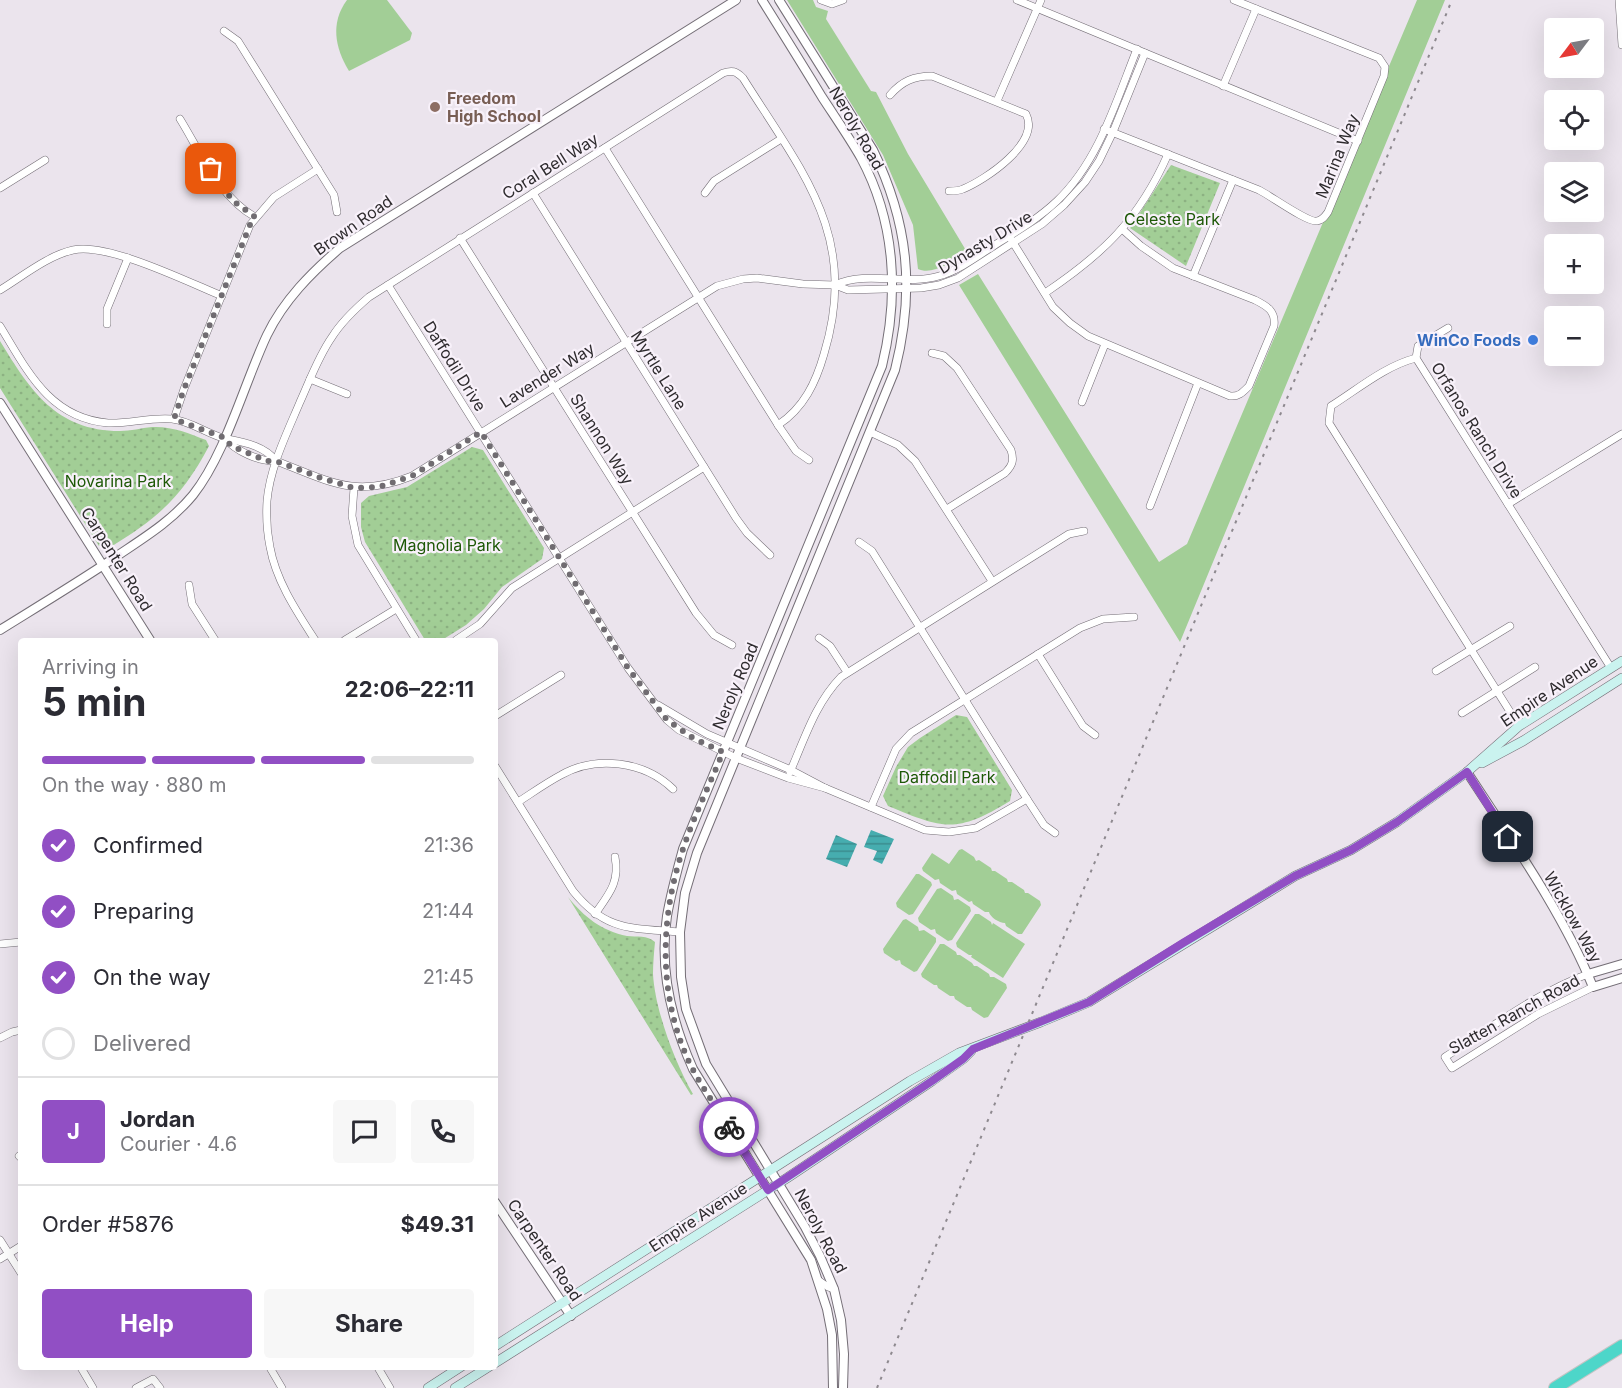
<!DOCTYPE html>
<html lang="en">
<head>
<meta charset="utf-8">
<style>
  body { margin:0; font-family:Inter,sans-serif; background:#f7f7f7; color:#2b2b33; height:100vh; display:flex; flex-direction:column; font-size:22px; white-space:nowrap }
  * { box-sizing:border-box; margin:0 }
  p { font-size:20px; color:#7c7c81 }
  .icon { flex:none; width:33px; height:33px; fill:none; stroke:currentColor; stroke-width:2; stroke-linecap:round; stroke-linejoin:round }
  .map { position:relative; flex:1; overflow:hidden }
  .drawer { position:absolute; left:18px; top:638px; width:480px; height:732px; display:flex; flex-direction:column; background:#fff; border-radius:6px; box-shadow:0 6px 24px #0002 }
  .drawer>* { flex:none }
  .needle { width:39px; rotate:238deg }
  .tools { position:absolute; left:1544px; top:18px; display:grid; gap:12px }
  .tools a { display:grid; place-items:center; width:60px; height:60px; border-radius:6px; background:#fff; box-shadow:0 6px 24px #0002; font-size:30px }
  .pin { position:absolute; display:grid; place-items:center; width:51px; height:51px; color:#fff; margin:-26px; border-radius:12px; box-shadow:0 3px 9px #0006 }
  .courier { position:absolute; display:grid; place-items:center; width:60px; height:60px; margin:-30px; border:4px solid #914fc4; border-radius:50%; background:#fff; color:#222; box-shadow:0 2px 8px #0007 }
  .overview em { font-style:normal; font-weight:700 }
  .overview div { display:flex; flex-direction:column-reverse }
  .overview { display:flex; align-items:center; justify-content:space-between; height:102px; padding:0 24px }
  h1 { font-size:39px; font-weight:700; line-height:45px }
  .bar { display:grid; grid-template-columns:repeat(4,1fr); gap:9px 6px; align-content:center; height:72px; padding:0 24px }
  .bar i { height:8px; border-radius:4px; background:#e1e1e2 }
  .bar .on { background:#914fc4 }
  .bar p { grid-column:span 4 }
  .line { display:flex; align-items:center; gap:15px; padding:0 24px; border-top:2px solid #e1e1e2 }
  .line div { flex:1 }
  .round { display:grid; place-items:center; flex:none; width:63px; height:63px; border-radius:6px; background:#f7f7f7 }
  ol { padding:0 24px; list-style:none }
  li { display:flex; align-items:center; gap:18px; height:66px }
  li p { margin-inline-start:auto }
  li .icon { padding:6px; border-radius:50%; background:#914fc4; color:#fff; stroke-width:4 }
  li:last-child { color:#7c7c81 }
  li i { width:33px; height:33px; border:3px solid #e1e1e2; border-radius:50% }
  .cta { display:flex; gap:12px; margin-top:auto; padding:12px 24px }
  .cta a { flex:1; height:69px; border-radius:6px; background:#914fc4; color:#fff; font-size:24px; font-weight:700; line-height:69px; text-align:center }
  .cta a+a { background:#f7f7f7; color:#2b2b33 }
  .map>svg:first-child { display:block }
</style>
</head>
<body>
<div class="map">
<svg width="1622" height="1388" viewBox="0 0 1622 1388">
  <defs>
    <pattern id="park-dots" width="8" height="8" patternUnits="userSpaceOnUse" patternTransform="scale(1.5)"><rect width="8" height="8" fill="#a2ce96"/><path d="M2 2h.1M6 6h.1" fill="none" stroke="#8cb182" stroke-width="1.8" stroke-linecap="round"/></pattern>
    <pattern id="water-rules" width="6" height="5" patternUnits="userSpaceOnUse" patternTransform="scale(1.5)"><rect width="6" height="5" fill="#46adaf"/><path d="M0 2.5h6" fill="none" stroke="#3b8d8f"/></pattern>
  </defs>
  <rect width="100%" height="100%" fill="#ebe4ed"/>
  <g fill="#a2ce96">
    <path d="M347 0H387L412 33 410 40 349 71C335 48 330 23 347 0Z"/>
    <path d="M787 0H813L816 7 828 11 826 19 871 91 876 92 908 154 967 252C955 260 933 276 918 269L913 225 883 155Z"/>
    <path d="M1417 0H1445L1180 642 959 285 978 274 1159 562 1187 544Z"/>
    <path d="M962 849 974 857 976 861 979 860 991 868 992 871H995L1007 879 1008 882H1012L1024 890 1025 893H1028L1040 901 1041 905 1022 934H1018L1006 926 1005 923C999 923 990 917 989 912H985L973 904 972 901 969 902 957 894 956 890 952 891 940 883 939 879 935 880 923 871 922 868 932 853 949 864 959 850Z"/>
    <path d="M916 874H919L931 882 932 885 913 914 909 915 897 907 896 903Z"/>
    <path d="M941 888 953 896 954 900 958 899 970 907 971 911 952 940 948 941 936 933 935 929 931 930 919 922 918 918 937 889Z"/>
    <path d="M975 914H979L991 922 992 925 993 923 1025 944 1003 978 971 957 972 955H969L957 947 956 943Z"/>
    <path d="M906 919 918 927 919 931 924 930 936 938V942L917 971 914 972 901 964 900 960 896 961 884 953 883 949 903 920Z"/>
    <path d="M940 944H944L956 952 957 955H960L972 963 974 966H977L989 974 990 977H994L1006 984 1007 988 988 1017 984 1018 972 1010 971 1007H967L955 999 954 996H950L938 988 937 985H934L922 977 921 974Z"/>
  </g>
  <g fill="url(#park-dots)">
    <path d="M1171 165 1220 183 1186 266 1130 228Z"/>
    <path d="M0 341C30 390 56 431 120 431 131 431 141 428 152 427 172 426 188 433 206 440L209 446C182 497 158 518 109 548L99 546 0 388Z"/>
    <path d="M472 447 483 450 544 548 542 559 502 587 484 609 466 625 442 640H425L365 542 361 527V503L369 496 407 487Z"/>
    <path d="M956 715 967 717 1012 790 1010 801C956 834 944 829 888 806L883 796 896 767 908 747 920 738Z"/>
    <path d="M568 897C584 917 602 931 627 936 637 937 647 935 655 942 654 952 653 964 653 974 655 1010 675 1063 693 1094L691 1095Z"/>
  </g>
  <g fill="url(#water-rules)">
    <path d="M871 830 894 839 882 864 873 860 877 851 864 847Z"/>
    <path d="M836 835 857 844 847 867 826 859Z"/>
  </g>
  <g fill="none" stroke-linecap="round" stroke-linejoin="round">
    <g stroke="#746e76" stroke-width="8">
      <g id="minor">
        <path d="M821 0 832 4 843 0"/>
        <path d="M1017 0 1358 141"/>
        <path d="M1619 0 1622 45"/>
        <path d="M224 31 238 41 334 195 337 212"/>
        <path d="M1223 86 1256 9"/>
        <path d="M890 95C902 81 914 76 932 76L1026 114C1041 143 985 180 963 189 959 191 953 191 949 191"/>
        <path d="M997 101 1041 0"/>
        <path d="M180 119C201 153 219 197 255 217"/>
        <path d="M1104 129 1259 190C1271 196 1308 223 1317 221 1323 220 1325 216 1328 212L1384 76 1385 67 1379 58 1234 0"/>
        <path d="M605 148 778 425 796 451 809 460"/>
        <path d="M0 188 45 160"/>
        <path d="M533 193 736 518 747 533 770 555"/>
        <path d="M705 193 714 181 781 139"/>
        <path d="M1009 236 1053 307 1070 323 1088 336 1230 396C1239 397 1243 392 1249 386L1274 326C1276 311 1267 306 1255 300L1173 268 1141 246 1122 229"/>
        <path d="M460 238 696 613 714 635 732 645"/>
        <path d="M1193 276 1233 180"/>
        <path d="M388 285 628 668 667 720 679 730 736 758 788 778 825 788"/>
        <path d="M835 285C867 270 905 286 939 276 960 270 979 255 998 243 1019 230 1039 218 1057 201 1099 161 1116 101 1137 49"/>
        <path d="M0 290C23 276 47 256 73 250 107 242 188 282 222 296"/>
        <path d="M1045 293C1103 254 1139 220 1168 154"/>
        <path d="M107 324V309L128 258"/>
        <path d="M0 326C27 370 49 418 108 423 129 424 150 417 172 419 190 421 206 433 223 438 242 442 264 445 276 461"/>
        <path d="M932 353 944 356 957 368 1011 450C1014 460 1013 465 1005 473L947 509"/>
        <path d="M1416 358 1418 346 1448 328"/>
        <path d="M310 379 347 394"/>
        <path d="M1082 402 1105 344"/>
        <path d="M174 419 184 389 250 225 274 197 318 169"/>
        <path d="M870 432 898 445 915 461 992 581"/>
        <path d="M225 438C235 451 260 462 276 461 329 481 355 499 412 476L717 286 743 279 757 278 803 284 835 285 848 290 921 288 939 285 958 278 1042 224 1064 205 1085 182 1099 161 1113 132 1145 53"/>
        <path d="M354 488 352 516 358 545 416 640"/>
        <path d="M1508 504 1622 434"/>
        <path d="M1150 506 1198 383"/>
        <path d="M859 542 872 551 1027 799 1044 825 1055 833"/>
        <path d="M189 585 192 604 215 640"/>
        <path d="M819 638 830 646 847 672"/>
        <path d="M315 640C297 612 276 581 270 547 267 532 266 517 267 501 270 467 287 433 300 402 310 380 318 357 332 337 342 321 355 309 369 297L723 73C732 70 736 71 743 78 802 172 860 236 824 354 816 382 804 408 778 425"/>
        <path d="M345 640 396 609"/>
        <path d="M456 640 480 624 512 588 704 467"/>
        <path d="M1038 654 1083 726 1095 735"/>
        <path d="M1436 671 1510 626"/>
        <path d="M658 705 707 734 791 770 825 788 925 830 949 832 976 828 1027 799"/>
        <path d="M1462 713 1535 667"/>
        <path d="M495 716 561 675"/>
        <path d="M1519 726 1329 423 1331 406C1358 389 1385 366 1416 358L1611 668"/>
        <path d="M495 766 573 891C606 932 632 928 680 932"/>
        <path d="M790 772C805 738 815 704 841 677L1069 534 1084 531"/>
        <path d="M518 802C532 793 546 783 561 775 596 755 644 761 673 789"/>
        <path d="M871 807 896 749 911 733 1080 628 1103 619 1134 617"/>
        <path d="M595 914C609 894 620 882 615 857"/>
        <path d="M0 944 21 942"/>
        <path d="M1588 974C1536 993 1491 1028 1445 1057L1452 1068 1538 1014 1593 987"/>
        <path d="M0 1038 12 1032 21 1030"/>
        <path d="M19 1156 21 1158"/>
        <path d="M0 1240 21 1273"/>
        <path d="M0 1259 21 1246"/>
        <path d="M818 1280 828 1287 834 1289"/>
        <path d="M80 1366 93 1388"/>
        <path d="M269 1366 282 1388"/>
        <path d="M377 1366 390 1388"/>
        <path d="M136 1388 153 1379 160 1388"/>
      </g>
    </g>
    <g stroke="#746e76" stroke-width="10">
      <g id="tertiary">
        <path d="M762 0C782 32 802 64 822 97 835 117 849 137 861 158 896 223 899 296 882 366L683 849C677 871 671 893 667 916 659 968 672 1022 693 1069L811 1260 827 1309 832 1335 833 1388"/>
        <path d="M779 0 873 150C909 224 915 291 895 370L697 853 685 893 680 932 681 977 686 1009 706 1064 805 1227 820 1256 834 1289 841 1320 844 1354 843 1388"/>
        <path d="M0 403 150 640"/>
        <path d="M0 630C37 607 75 584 111 560 140 540 170 523 193 495 226 453 244 384 267 335 284 300 311 273 340 248L736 0"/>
        <path d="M1467 772C1511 840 1562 911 1593 987L1622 978"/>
        <path d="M1588 974 1622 964"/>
        <path d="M495 1202 571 1316"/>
      </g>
    </g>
    <g stroke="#746e76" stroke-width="10">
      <g id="secondary">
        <path d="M1482 763 1523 741 1622 678"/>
        <path d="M495 1346 910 1081 959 1053 1041 1022 1089 1002 1295 876 1351 850 1397 822 1467 772 1519 726 1622 661"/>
        <path d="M495 1363 787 1178 932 1081 963 1059 971 1051"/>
        <path d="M428 1388 462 1366"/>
        <path d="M455 1388 490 1366"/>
      </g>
    </g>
    <g stroke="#c4c4c4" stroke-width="14">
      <path id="motorway" d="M1555 1388 1622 1346"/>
    </g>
    <use href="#minor" stroke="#fff" stroke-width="7"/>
    <use href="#tertiary" stroke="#fff" stroke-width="8"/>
    <use href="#secondary" stroke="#caf3ef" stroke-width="9"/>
    <use href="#motorway" stroke="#4dd6c9" stroke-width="12"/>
    <path stroke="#8e898f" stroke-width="2" stroke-dasharray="3 6" stroke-linecap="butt" d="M877 1388 1452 0"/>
  </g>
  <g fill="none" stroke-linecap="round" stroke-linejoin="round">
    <path stroke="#706c71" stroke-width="6" stroke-dasharray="0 10.8" d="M211 169 232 200 255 217 250 225 184 389 174 419 225 438 231 446 267 461H276L321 478 354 488 379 487 412 476 481 432 628 668 667 720 693 738 723 752C710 784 694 816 683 849 659 921 658 1000 692 1068 703 1089 717 1108 729 1127"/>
    <path stroke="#914fc4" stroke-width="8" d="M729 1127 768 1190 932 1081 963 1059 973 1049 1089 1002 1183 943 1295 876 1351 850 1397 822 1467 772 1508 837"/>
  </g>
  <circle fill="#8d6e63" stroke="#f8f1fa" stroke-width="2" cx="435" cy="107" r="6"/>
  <circle fill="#3f7fe0" stroke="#f8f1fa" stroke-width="2" cx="1533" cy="340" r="6"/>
  <g text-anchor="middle" stroke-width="4.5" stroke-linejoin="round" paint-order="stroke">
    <g font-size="16" font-weight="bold" fill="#785e54" stroke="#f8f1fa" text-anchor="start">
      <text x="447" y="104">Freedom<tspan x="447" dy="18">High School</tspan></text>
    </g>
    <g font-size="16" fill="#2e2b2e" stroke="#f8f1fa">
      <text transform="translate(857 128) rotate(60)" y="6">Neroly Road</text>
      <text transform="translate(1337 156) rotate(-68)" y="6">Marina Way</text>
      <text transform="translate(550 166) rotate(-32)" y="6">Coral Bell Way</text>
      <text transform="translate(353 225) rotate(-35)" y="6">Brown Road</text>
      <text transform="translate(985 242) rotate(-31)" y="6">Dynasty Drive</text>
      <text transform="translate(455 366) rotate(58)" y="6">Daffodil Drive</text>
      <text transform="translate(659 370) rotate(58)" y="6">Myrtle Lane</text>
      <text transform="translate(547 375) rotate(-32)" y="6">Lavender Way</text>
      <text transform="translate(1477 430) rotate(58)" y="6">Orfanos Ranch Drive</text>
      <text transform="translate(602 439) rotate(58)" y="6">Shannon Way</text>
      <text transform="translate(117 559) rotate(58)" y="6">Carpenter Road</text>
      <text transform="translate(735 686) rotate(-67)" y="6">Neroly Road</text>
      <text transform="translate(1549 691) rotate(-34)" y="6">Empire Avenue</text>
      <text transform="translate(1573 917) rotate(61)" y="6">Wicklow Way</text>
      <text transform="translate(1514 1014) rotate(-29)" y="6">Slatten Ranch Road</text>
      <text transform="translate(698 1217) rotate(-33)" y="6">Empire Avenue</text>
      <text transform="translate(821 1231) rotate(62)" y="6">Neroly Road</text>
      <text transform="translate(545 1250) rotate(56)" y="6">Carpenter Road</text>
    </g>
    <g font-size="16" fill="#1d5806" stroke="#f8f1fa">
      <text x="1172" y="225">Celeste Park</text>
      <text x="118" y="487">Novarina Park</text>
      <text x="447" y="551">Magnolia Park</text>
      <text x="947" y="783">Daffodil Park</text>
    </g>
    <g font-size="16" font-weight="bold" fill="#366cbe" stroke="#f8f1fa" text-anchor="end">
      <text x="1521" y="346">WinCo Foods</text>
    </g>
  </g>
</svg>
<div class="tools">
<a><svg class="needle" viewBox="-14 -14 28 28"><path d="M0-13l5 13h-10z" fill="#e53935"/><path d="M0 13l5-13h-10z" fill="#7c7c81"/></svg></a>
<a><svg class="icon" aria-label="locate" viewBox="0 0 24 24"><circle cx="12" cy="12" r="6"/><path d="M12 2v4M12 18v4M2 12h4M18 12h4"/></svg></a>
<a><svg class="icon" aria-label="layers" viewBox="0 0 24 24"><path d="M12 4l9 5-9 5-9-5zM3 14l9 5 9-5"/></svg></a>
<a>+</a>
<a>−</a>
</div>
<div class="pin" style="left:211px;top:169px;background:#ea580c"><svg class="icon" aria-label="bag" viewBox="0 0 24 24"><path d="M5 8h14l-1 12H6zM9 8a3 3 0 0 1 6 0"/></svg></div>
<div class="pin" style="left:1508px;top:837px;background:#1f2937"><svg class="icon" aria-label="home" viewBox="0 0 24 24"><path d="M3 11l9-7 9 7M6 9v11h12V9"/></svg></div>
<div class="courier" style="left:729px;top:1127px"><svg class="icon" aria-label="bike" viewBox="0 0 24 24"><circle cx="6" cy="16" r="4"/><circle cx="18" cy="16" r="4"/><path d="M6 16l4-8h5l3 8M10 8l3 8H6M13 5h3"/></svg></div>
<section class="drawer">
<div class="overview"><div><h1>5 min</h1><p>Arriving in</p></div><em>22:06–22:11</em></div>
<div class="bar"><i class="on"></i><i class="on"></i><i class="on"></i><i></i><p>On the way · 880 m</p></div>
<ol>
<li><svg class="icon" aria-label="check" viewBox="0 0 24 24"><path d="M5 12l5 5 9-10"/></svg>Confirmed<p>21:36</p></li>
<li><svg class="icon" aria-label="check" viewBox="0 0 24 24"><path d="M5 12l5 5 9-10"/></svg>Preparing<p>21:44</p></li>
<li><svg class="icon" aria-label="check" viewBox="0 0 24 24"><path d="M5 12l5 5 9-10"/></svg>On the way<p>21:45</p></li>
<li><i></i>Delivered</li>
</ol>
<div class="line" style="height:108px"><b class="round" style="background:#914fc4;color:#fff">J</b><div><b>Jordan</b><p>Courier · 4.6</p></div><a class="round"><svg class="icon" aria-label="chat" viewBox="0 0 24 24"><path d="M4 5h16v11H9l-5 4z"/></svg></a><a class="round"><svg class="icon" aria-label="phone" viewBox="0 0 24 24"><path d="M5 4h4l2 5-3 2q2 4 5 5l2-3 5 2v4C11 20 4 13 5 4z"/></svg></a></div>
<div class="line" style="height:78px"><div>Order #5876</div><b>$49.31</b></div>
<div class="cta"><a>Help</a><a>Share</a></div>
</section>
</div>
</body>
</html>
